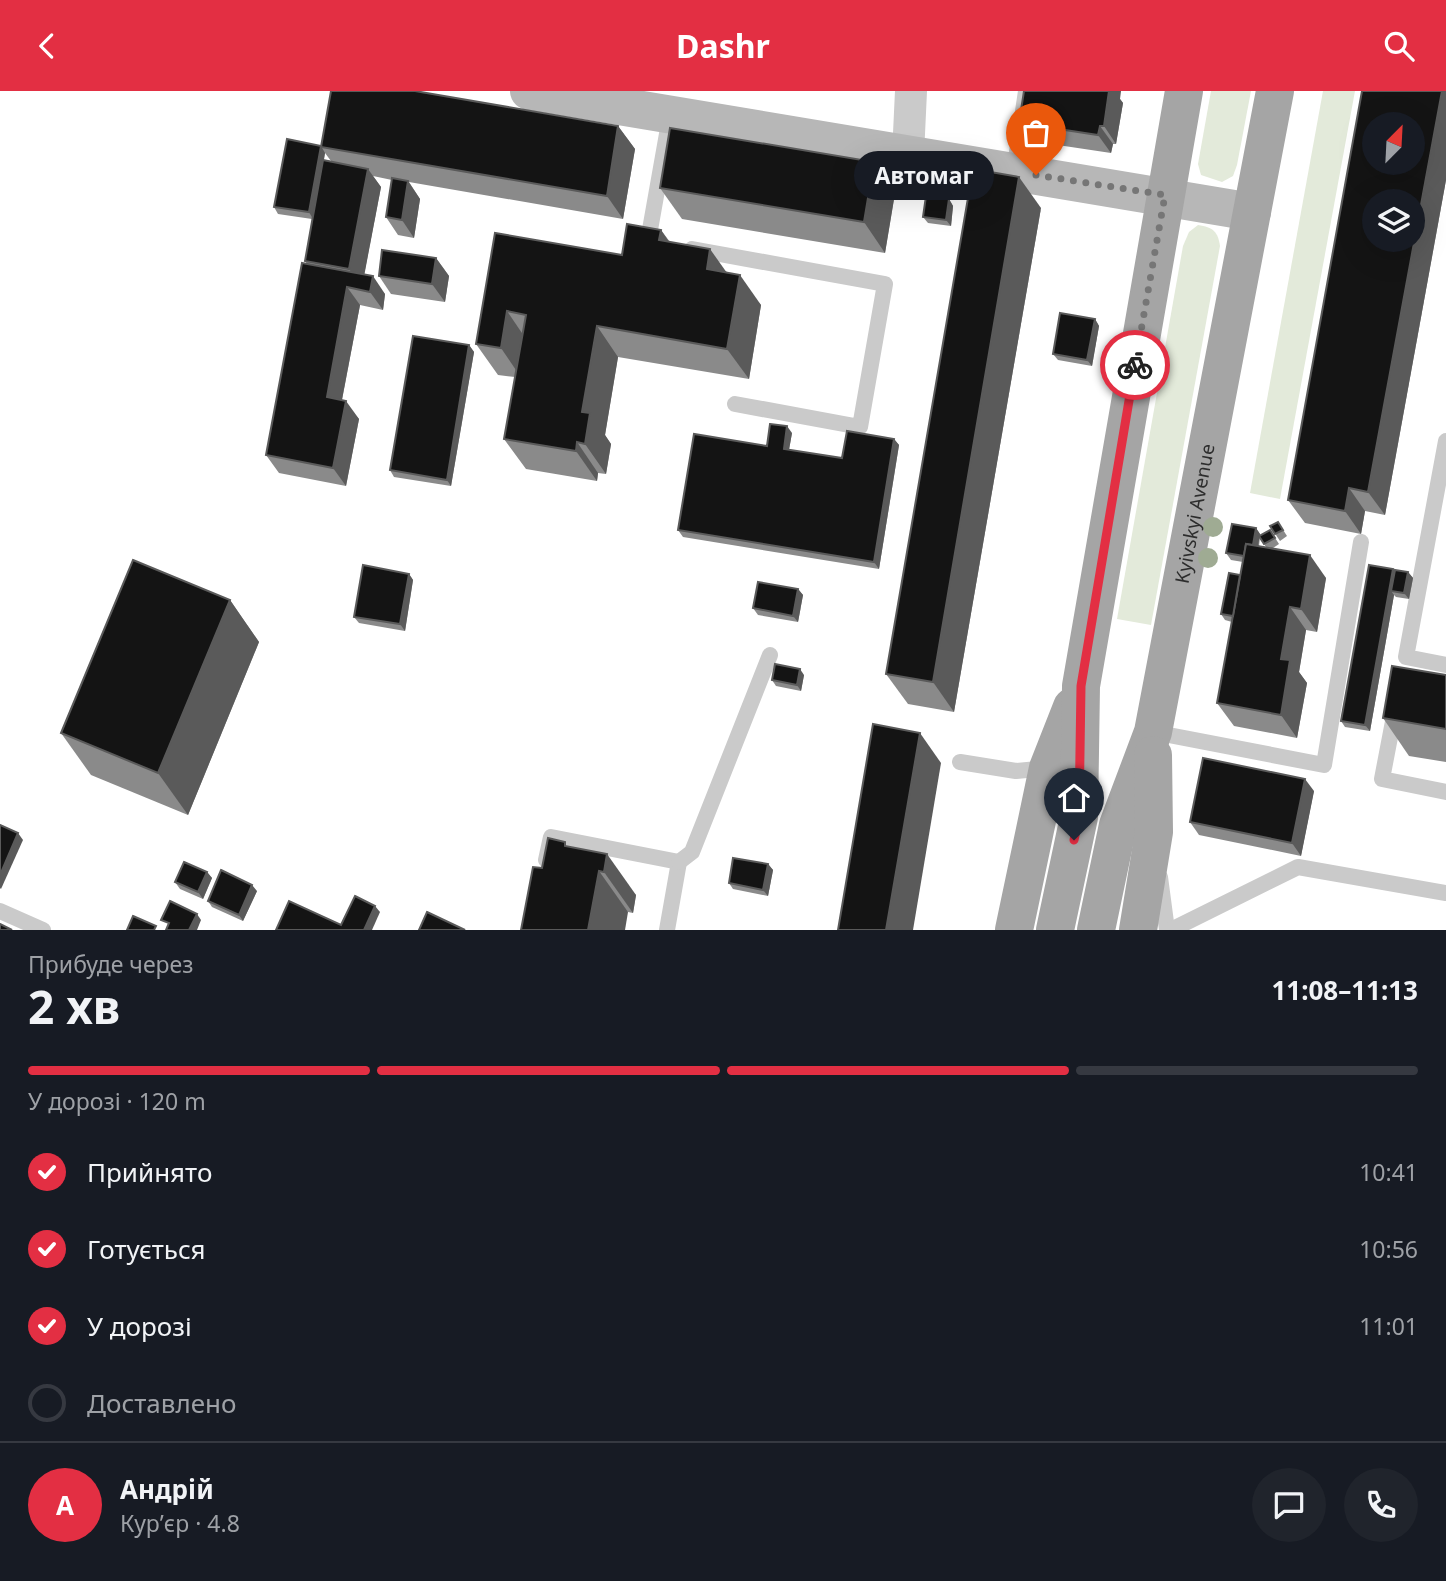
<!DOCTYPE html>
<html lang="uk">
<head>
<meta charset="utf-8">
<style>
  body { margin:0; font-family:"Noto Sans",sans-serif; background:#20242c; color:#f1f3f6; height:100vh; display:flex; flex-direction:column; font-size:26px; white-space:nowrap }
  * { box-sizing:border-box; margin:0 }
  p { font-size:23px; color:#9ea1a6 }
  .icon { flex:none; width:38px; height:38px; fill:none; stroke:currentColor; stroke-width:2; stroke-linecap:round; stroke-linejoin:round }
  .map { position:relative; height:839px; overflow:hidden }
  .sheet { display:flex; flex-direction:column; background:#171b24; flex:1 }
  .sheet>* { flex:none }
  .needle { width:46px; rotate:24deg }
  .buttons { position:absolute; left:1362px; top:21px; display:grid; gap:14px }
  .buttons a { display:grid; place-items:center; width:63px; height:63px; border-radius:50%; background:#171b24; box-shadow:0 7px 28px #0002; font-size:35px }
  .pin { position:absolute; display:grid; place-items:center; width:60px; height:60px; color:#fff; margin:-72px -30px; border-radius:50% 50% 50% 0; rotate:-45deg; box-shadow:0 0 7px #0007 }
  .pin .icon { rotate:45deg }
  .courier { position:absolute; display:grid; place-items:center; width:70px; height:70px; margin:-35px; border:5px solid #e32f43; border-radius:50%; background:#fff; color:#222; box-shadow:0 2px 9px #0007 }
  .bubble { position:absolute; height:49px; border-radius:24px; background:#171b24; box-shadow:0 7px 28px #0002; font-size:23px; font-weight:700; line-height:49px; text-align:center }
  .headline em { font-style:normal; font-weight:700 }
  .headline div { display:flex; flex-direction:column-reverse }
  .headline { display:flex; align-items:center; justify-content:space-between; height:119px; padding:0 28px }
  h1 { font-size:46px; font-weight:700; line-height:52px }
  .bar { display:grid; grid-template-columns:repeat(4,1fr); gap:10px 7px; align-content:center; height:84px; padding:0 28px }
  .bar i { height:9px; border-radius:5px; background:#363941 }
  .bar .active { background:#e32f43 }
  .bar p { grid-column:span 4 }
  .line { display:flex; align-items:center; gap:18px; padding:0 28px; border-top:2px solid #363941 }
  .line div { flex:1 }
  .round { display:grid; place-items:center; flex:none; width:74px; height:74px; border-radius:37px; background:#20242c }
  ol { padding:0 28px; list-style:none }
  li { display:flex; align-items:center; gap:21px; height:77px }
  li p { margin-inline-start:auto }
  li .icon { padding:7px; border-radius:50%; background:#e32f43; color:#fff; stroke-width:4 }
  li:last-child { color:#9ea1a6 }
  li i { width:38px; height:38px; border:4px solid #363941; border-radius:50% }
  header { display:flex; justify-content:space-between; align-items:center; height:91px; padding:0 28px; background:#e32f43; color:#fff; font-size:32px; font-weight:700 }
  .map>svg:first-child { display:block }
</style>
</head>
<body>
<header><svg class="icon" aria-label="back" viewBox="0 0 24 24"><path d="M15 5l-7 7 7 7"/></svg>Dashr<svg class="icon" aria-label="search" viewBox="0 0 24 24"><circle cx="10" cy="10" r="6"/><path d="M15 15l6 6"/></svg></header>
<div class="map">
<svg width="1446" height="839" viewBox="0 0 1446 839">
  <rect width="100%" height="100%" fill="#fff"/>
  <g fill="#e3eada">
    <path d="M1211 0H1251L1237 74 1233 85 1222 91 1201 84 1198 73Z"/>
    <path d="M1323 0H1355L1280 408 1250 402Z"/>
    <path d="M1198 134C1213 136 1218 141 1220 155L1151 534 1117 528 1183 155 1189 141Z"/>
  </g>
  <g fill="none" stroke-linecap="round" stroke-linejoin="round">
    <g stroke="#cacaca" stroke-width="16">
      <path d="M1014 81 1026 0"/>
      <path d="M656 151 648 150 670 26"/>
      <path d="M692 158 885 193 860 336 735 313"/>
      <path d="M1446 350 1406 566 1446 574"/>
      <path d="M1395 620 1382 688 1446 701"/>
      <path d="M1153 641 1324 674 1361 451"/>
      <path d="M960 671 1016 680 1048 677"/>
      <path d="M546 769 551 746 679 771 667 839"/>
      <path d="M679 771 692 761 770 564"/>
      <path d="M1160 786 1167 839"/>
      <path d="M0 820 43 839"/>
      <path d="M1171 839 1298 776 1446 802"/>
    </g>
    <path stroke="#cacaca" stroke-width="32" d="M908 64 911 0"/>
    <path stroke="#b7b7b7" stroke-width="38" d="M529 0 1252 121"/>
    <g stroke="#a5a5a5" stroke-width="38">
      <path d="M1014 839 1048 677 1072 616"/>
      <path d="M1055 839 1079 726 1081 595 1184 0"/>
      <path id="s1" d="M1096 839 1118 734 1153 641 1275 0"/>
      <path d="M1138 839 1154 741 1153 664"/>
    </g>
  </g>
  <g fill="#9fab93">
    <circle cx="1213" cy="436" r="10"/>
    <circle cx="1208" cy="467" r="10"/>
  </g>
  <g fill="#8a8a8a" fill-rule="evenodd">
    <path d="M1446 0V89L1385 424 1365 420 1361 443 1305 432 1288 409Z"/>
    <path d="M1120 8 1123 12 1116 53H1113L1111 62 1031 50 1019 32Z"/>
    <path d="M618 35 635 58 623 128 409 91 420 108 414 147 398 144 386 126 392 89 373 85 381 96 364 184 385 203 383 219 360 214 342 309 359 328 346 395 279 382 266 364 307 173 305 170 312 128 278 123 274 116 321 55ZM325 62 331 70 324 69Z"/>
    <path d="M660 97 895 102 885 162 682 128Z"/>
    <path d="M949 108 953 115 951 135 928 132 923 126Z"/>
    <path d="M1041 117 954 621 908 613 886 583Z"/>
    <path d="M661 139 670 151 727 181 761 214 749 288 618 266 605 344 611 353 606 383 598 382 597 390 526 378 504 348 515 286 498 284 476 253 495 142 622 164Z"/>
    <path d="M436 167 449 185 445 211 391 203 379 185Z"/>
    <path d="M1095 228 1099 235 1092 275 1058 269 1053 263Z"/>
    <path d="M469 254 474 261 451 395 394 386 390 379Z"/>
    <path d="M792 342 789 359 842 367 894 348 899 354 879 478 683 446 678 439 767 355Z"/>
    <path d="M1278 431 1287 445 1280 450 1270 435Z"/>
    <path d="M1256 437 1260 443V445L1270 439 1279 453 1273 457 1326 487 1317 541 1306 539 1299 581 1307 592 1297 647 1234 635 1217 612 1232 531 1225 529 1221 523 1240 484 1243 471 1231 469 1226 462ZM1260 446 1264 453 1266 456 1259 455Z"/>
    <path d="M1393 478 1395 480 1408 481 1413 487 1409 508 1396 506 1394 504 1370 640 1345 636 1341 630Z"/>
    <path d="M409 483 413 489 405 540 359 532 354 526Z"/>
    <path d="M798 498 803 504 798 531 758 524 753 517Z"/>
    <path d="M230 509 259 551 188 724 91 684 61 642Z"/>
    <path d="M804 584 801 600 776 595 772 589Z"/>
    <path d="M1446 584V671L1409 665 1383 627Z"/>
    <path d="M1314 700 1301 765 1199 744 1190 731Z"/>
    <path d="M569 756 636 804 633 822 628 821 542 777Z"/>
    <path d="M768 773 773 779 768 805 733 798 729 792Z"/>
    <path d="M207 781 212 787 203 808 180 798 175 791Z"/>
    <path d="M257 800 243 830 212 816 208 810Z"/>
  </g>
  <g fill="#5a5a5a">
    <path d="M1109 0H1121L1120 8 1123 12 1116 53 1104 35Z"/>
    <path d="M1442 0H1446V89L1385 424 1368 401Z"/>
    <path d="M618 35 635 58 623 128 607 105Z"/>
    <path d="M1100 35 1113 53 1111 62 1098 44Z"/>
    <path d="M321 55 325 62 313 128 309 121Z"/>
    <path d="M874 71 895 102 885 162 864 131Z"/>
    <path d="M368 78 381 96 362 196 349 178Z"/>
    <path d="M1019 86 1041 117 954 621 933 591Z"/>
    <path d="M408 90 420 108 414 147 402 129Z"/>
    <path d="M949 108 953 115 951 135 946 129Z"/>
    <path d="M661 139 682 170 659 149Z"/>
    <path d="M710 158 732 189 707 178Z"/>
    <path d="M436 167 449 185 445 211 432 193Z"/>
    <path d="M740 184 761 214 749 288 727 258Z"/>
    <path d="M373 185 385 203 383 219 370 201Z"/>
    <path d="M347 196 360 214 339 324 327 306Z"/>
    <path d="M507 220 528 251 522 288 501 257Z"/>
    <path d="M1095 228 1099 235 1092 275 1087 269Z"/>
    <path d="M597 235 618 266 605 344 611 353 606 383 585 353 582 321Z"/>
    <path d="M469 254 474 261 451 395 447 389Z"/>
    <path d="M346 310 359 328 346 395 333 377Z"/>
    <path d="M787 335 792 342 788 364 784 358Z"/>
    <path d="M894 348 899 354 879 478 874 471Z"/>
    <path d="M577 351 598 382 597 390 576 360Z"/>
    <path d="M1349 397 1365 420 1361 443 1345 420Z"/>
    <path d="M1256 437 1260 443 1255 473 1251 467Z"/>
    <path d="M1310 464 1326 487 1317 541 1301 518Z"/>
    <path d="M1393 478 1398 485 1391 500 1394 504 1370 640 1365 634Z"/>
    <path d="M1408 481 1413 487 1409 508 1404 502Z"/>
    <path d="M409 483 413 489 405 540 400 533Z"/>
    <path d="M798 498 803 504 798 531 793 525Z"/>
    <path d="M230 509 259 551 188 724 158 682Z"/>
    <path d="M1290 516 1306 539 1299 581 1307 592 1297 647 1281 624V568Z"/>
    <path d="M800 578 804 584 801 600 797 594Z"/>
    <path d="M920 642 941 672 913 839H886Z"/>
    <path d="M1305 688 1314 700 1301 765 1292 752Z"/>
    <path d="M18 742 23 749 1 798 0 797V784Z"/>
    <path d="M607 763 636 804 633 822 604 781Z"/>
    <path d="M768 773 773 779 768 805 763 799Z"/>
    <path d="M599 780 628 821 625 839H588Z"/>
    <path d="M207 781 212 787 203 808 198 801Z"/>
    <path d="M252 794 257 800 243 830 239 824Z"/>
    <path d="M375 815 380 821 372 839H364Z"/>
    <path d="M197 823 201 829 197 839H189Z"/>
  </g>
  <g fill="#141414" stroke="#5a5a5a" stroke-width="2" fill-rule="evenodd">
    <path d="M331 0H415L618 35 607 105 321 56Z"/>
    <path d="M1024 0H1109L1104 35H1100L1098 44 1019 32Z"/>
    <path d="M1362 0H1442L1368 401 1349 397 1345 420 1288 409ZM1374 33H1412V72H1374ZM1374 110H1412V149H1374Z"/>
    <path d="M670 37 874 71 864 131 660 97Z"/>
    <path d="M287 48 321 55 309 121 274 116Z"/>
    <path d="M323 69 368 78 349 178 305 170Z"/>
    <path d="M973 78 1019 86 933 591 886 583Z"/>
    <path d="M392 87 408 90 402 129 386 126Z"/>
    <path d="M926 105 949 108 946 129 923 126Z"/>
    <path d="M627 133 661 139 659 149 710 158 707 178 740 184 727 258 597 235 582 321 590 322 585 353 577 351 576 360 504 348 526 224 507 220 501 257 476 253 495 142 622 164Z"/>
    <path d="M382 159 436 167 432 193 379 185Z"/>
    <path d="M302 172 373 185 370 201 347 196 327 306 346 310 333 377 266 364Z"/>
    <path d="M1060 222 1095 228 1087 269 1053 263Z"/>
    <path d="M413 245 469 254 447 389 390 379Z"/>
    <path d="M770 333 787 335 784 358 842 367 847 340 894 348 874 471 678 439 694 343 767 355Z"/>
    <path d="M1278 431 1283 439 1275 443 1270 435Z"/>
    <path d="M1232 433 1256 437 1253 454 1246 453 1244 465 1226 462Z"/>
    <path d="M1270 439 1275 447 1264 453 1259 445Z"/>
    <path d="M1246 453 1310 464 1301 518 1290 516 1281 568 1290 569 1281 624 1217 612Z"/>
    <path d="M133 469 230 509 158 682 61 642Z"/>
    <path d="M363 474 409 483 400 533 354 526Z"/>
    <path d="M1369 474 1393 478 1365 634 1341 630Z"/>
    <path d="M1395 479 1408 481 1404 502 1391 500Z"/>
    <path d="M1229 482 1240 484 1233 525 1221 523Z"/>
    <path d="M758 491 798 498 793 525 753 517Z"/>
    <path d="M775 573 800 578 797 594 772 589Z"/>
    <path d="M1392 575 1446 584V638L1383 627Z"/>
    <path d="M873 633 920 642 886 839H838Z"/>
    <path d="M1203 667 1305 688 1292 752 1190 731Z"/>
    <path d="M0 734 18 742 0 784Z"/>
    <path d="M548 747 565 751V755L607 763 604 781 599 780 588 839H521L533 776 542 777Z"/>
    <path d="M733 767 768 773 763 799 729 792Z"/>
    <path d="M184 771 207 781 198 801 175 791Z"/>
    <path d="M221 779 252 794 239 824 208 810Z"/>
    <path d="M355 805 375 815 364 839H276L289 810 341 834Z"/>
    <path d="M170 810 197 823 189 839H166L169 832 161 829Z"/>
    <path d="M427 821 465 839H419Z"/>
    <path d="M133 825 156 835 154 839H127Z"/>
    <path d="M0 833 12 839H0Z"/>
  </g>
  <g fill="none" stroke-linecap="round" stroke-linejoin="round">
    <path stroke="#767676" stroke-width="7" stroke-dasharray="0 12.6" d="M1036 84 1165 104 1135 274"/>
    <path stroke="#e32f43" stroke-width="9" d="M1074 749 1079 726 1081 595 1135 274"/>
  </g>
  <g text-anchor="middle" stroke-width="7" stroke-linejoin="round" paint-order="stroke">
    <g font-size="19" fill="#2d2d2d" stroke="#fff">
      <text dy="7" stroke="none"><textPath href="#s1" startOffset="429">Kyivskyi Avenue</textPath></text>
    </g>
  </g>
</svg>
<div class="buttons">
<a><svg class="needle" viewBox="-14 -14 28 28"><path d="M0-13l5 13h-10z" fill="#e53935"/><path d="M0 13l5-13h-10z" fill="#9ea1a6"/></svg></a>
<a><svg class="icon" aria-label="layers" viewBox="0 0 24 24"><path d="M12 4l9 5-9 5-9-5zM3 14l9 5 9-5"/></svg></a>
</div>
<div class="pin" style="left:1036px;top:84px;background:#ea580c"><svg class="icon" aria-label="bag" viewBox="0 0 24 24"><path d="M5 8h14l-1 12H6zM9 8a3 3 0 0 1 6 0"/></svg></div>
<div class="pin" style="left:1074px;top:749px;background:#1f2937"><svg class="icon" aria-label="home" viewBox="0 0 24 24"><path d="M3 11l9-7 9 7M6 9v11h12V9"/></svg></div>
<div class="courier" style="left:1135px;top:274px"><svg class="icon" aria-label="bike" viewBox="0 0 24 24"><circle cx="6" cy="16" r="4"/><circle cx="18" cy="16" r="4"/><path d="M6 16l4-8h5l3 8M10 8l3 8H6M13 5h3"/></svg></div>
<div class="bubble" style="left:854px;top:60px;width:140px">Автомаг</div>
</div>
<section class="sheet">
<div class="headline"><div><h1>2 хв</h1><p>Прибуде через</p></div><em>11:08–11:13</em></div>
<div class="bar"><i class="active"></i><i class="active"></i><i class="active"></i><i></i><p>У дорозі · 120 m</p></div>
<ol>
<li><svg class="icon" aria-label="check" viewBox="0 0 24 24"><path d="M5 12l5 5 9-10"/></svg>Прийнято<p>10:41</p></li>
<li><svg class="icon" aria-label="check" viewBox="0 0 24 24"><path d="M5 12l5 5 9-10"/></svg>Готується<p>10:56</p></li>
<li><svg class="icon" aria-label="check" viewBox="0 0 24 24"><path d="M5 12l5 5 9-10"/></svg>У дорозі<p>11:01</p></li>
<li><i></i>Доставлено</li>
</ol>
<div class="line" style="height:126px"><b class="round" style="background:#e32f43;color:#fff">А</b><div><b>Андрій</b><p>Кур’єр · 4.8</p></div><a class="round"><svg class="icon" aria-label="chat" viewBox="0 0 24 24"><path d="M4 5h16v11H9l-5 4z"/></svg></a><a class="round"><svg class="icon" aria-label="phone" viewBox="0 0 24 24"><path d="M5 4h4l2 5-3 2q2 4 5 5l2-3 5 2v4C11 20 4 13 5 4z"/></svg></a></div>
</section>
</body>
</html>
